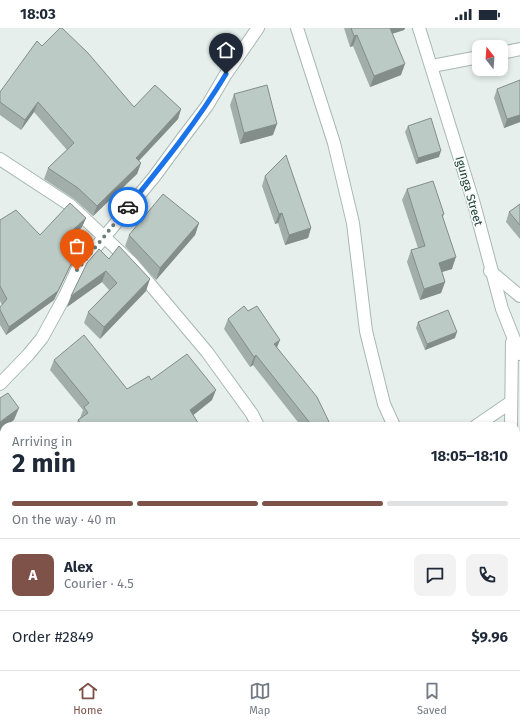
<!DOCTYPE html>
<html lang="en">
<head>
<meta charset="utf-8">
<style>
  body { margin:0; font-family:"Fira Sans",sans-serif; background:#f2f2f3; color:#1f2937; height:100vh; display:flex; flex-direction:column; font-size:15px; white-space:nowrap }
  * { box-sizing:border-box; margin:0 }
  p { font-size:13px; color:#747a83 }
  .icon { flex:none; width:22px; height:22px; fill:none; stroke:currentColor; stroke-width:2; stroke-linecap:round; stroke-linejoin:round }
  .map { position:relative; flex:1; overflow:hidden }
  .side { position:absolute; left:0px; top:394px; width:520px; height:248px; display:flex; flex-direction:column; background:#fff; border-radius:12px 12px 0 0; box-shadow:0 2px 6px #0003 }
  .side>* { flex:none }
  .needle { width:26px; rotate:343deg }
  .tools { position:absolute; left:472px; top:12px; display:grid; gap:8px }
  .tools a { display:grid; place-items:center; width:36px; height:36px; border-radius:8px; background:#fff; box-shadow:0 2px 6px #0003; font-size:20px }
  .pin { position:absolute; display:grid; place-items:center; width:34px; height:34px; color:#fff; margin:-41px -17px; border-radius:50% 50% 50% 0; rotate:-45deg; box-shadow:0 0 4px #0007 }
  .pin .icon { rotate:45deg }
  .courier { position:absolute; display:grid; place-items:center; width:40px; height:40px; margin:-20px; border:3px solid #1a73e8; border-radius:50%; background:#fff; color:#222; box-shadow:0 1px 5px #0007 }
  .overview em { font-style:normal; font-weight:700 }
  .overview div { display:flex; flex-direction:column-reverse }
  .overview { display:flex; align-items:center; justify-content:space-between; height:68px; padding:0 12px }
  h1 { font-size:26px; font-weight:700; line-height:30px }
  .bar { display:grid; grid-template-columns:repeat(4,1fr); gap:6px 4px; align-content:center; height:48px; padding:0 12px }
  .bar i { height:5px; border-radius:3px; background:#e0e1e3 }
  .bar .on { background:#7f5249 }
  .bar p { grid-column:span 4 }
  .line { display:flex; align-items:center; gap:10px; padding:0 12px; border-top:1px solid #e0e1e3 }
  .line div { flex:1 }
  .round { display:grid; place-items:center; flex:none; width:42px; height:42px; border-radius:8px; background:#f2f2f3 }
  .status { display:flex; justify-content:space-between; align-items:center; height:28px; padding:0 20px; background:#fff; direction:ltr }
  .status svg { height:11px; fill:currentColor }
  .dock { display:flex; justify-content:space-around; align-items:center; height:56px; border-top:1px solid #e0e1e3; background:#fff; font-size:11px; color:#747a83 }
  .dock a { display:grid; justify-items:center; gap:2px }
  .dock .on { color:#7f5249 }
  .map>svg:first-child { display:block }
</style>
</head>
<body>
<div class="status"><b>18:03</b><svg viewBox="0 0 49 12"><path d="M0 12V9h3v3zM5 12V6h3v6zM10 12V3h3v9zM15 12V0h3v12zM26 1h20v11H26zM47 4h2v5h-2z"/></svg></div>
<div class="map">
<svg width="520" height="642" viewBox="0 0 520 642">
  <rect width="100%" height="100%" fill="#e6efeb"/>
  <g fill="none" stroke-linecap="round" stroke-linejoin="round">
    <g stroke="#a8b8b2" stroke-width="14">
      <g id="street">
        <path d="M297 0 334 115 353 195 366 303 384 376 394 398"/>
        <path d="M419 0 474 176 502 281 520 326"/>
        <path d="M501 25 520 21"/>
        <path d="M432 38 479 29"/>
        <path d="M0 131 70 177 133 236 207 324 252 386 258 398"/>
        <path d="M490 243 520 268"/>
        <path d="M0 356 28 327 42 310 65 268 77 242 154 149 182 111 207 78 226 46 258 0"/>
        <path d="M476 398 511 374"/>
        <path d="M511 398 512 314"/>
        <path d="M0 520 4 526"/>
        <path d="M26 638 27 642"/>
        <path d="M432 638 436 642"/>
        <path d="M468 638 469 642"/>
        <path d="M144 642 150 638"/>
      </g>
    </g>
    <use href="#street" stroke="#fff" stroke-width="12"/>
  </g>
  <g fill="#a1aea9">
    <path d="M344 0H405L404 2 392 6 401 47 370 59 353 18 350 19Z"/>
    <path d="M42 18 134 79 181 81 178 91 139 133 141 135 137 146 93 188 74 171 44 151 48 140 67 122 34 84 21 102 0 87V64Z"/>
    <path d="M497 61 520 94 504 100 494 70Z"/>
    <path d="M234 66 273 107 240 116 230 77Z"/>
    <path d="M408 98 439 129 416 136 405 104Z"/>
    <path d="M265 148 311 200 308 210 285 217 278 195 275 196 262 158Z"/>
    <path d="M407 161 444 186 443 189 452 241 442 244 445 254 441 265 420 272 407 234 411 222 418 220 402 172Z"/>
    <path d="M520 176V211L506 194 509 184Z"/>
    <path d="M86 190 82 199 77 204 87 213 84 222 70 239 54 272 6 307 0 297V279L2 277 0 273V192L40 207Z"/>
    <path d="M199 195 195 207 156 252 125 218 129 207Z"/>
    <path d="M109 231 146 263 100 311 84 295 88 284 109 262 102 254 67 279Z"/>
    <path d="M228 291 277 319 331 398H301L253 337 250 339 224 301Z"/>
    <path d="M418 294 455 310 425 322 416 300Z"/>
    <path d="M54 332 127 361 151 352 212 372 193 387 200 398H76L78 392 80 390 83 382 50 342Z"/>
    <path d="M520 567V607L516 599V569Z"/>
    <path d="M80 638H125L127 642H82Z"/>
    <path d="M246 638H256L252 642H250Z"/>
    <path d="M266 638H347L349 642H269Z"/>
  </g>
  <g fill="#838d89">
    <path d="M387 0H405L404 2 384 8Z"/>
    <path d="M357 7 353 18 350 19 354 8Z"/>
    <path d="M405 36 401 47 370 59 374 48Z"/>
    <path d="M38 74 34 84 21 102 25 92Z"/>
    <path d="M181 81 178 91 132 140 136 130Z"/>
    <path d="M520 87V94L504 100 507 91Z"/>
    <path d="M277 96 273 107 240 116 244 105Z"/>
    <path d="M441 123 439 129 416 136 418 130Z"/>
    <path d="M141 135 137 146 93 188 97 178Z"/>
    <path d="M282 185 278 195 275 196 279 186Z"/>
    <path d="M86 190 82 199 71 210 74 201Z"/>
    <path d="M199 195 195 207 156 252 160 240Z"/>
    <path d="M311 200 308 210 285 217 289 207Z"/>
    <path d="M87 213 84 222 70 239 54 272 6 307 9 299 74 230Z"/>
    <path d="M456 229 452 241 435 246 439 235Z"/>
    <path d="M106 243 102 254 67 279 71 268Z"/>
    <path d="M150 251 146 263 100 311 104 299Z"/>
    <path d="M445 254 441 265 420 272 424 261Z"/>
    <path d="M457 304 455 310 425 322 427 316Z"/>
    <path d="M280 312 276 322 274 316Z"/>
    <path d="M256 327 253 337 250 339 254 329Z"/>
    <path d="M216 362 212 372 186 393 190 382Z"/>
    <path d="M19 380 14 392 6 398H4V400L0 403V394Z"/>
    <path d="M4 574V581L0 585V578Z"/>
    <path d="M253 638H256L251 642Z"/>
  </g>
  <g fill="#bbcac4" stroke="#838d89">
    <path d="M60 0H62L88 25 134 79 155 57 181 81 136 130 141 135 97 178 78 160 48 140 74 115 38 74 25 92 0 74V64L37 13 42 18Z"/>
    <path d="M351 0H390L405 36 374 48 357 7 354 8Z"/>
    <path d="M520 52V87L507 91 497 61Z"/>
    <path d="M267 57 277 96 244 105 234 66Z"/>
    <path d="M431 90 441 123 418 130 408 98Z"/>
    <path d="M286 127 311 200 289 207 282 185 279 186 265 148Z"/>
    <path d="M433 153 444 186 442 187 456 229 439 235 445 254 424 261 411 222 425 218 407 161Z"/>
    <path d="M163 166 199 195 160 240 129 207Z"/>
    <path d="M70 175 86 190 74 201 87 213 74 230 58 263 9 299 0 282V279L7 271 0 258V192L16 182 40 207Z"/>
    <path d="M520 176V197L509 184Z"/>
    <path d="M119 218 150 251 104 299 88 284 117 255 106 243 71 268 87 235 99 221 109 231Z"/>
    <path d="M244 278 248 283 257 278 280 312 274 316 317 369 331 398H304L310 395 256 327 254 329 228 291Z"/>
    <path d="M448 282 457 304 427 316 418 294Z"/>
    <path d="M84 307 127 361 149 348 151 352 187 326 216 362 190 382 200 398H83L78 392 88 385 84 379 89 375 54 332Z"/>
    <path d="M8 365 19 380 0 394V370Z"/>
    <path d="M0 550 4 554V574L0 578Z"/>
    <path d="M520 567V590L516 583V569Z"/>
    <path d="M4 631V638H13L16 642H0V632L1 633Z"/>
    <path d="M91 638H125L127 642H93Z"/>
    <path d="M277 638H347L349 642H279Z"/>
  </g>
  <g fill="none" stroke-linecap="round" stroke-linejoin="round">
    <path stroke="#687f78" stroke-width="4" stroke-dasharray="0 7.2" d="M77 242 128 179"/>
    <path stroke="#1a73e8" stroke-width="5" d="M128 179C163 136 197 94 226 46"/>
  </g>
  <g text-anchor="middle" stroke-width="3" stroke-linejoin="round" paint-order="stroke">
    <g font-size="12" fill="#24423a" stroke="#f7fbf9">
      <text transform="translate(469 163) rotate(74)" y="4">Igunga Street</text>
    </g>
  </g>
</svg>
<div class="tools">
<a><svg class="needle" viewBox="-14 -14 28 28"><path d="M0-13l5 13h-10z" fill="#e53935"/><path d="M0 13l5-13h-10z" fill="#747a83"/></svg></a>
</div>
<div class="pin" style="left:77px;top:242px;background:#ea580c"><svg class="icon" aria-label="bag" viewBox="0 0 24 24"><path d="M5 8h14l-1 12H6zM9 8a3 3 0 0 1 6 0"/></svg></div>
<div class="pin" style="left:226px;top:46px;background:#1f2937"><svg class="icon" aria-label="home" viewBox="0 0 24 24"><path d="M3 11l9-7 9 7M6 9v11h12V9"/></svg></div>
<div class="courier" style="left:128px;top:179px"><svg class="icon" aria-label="car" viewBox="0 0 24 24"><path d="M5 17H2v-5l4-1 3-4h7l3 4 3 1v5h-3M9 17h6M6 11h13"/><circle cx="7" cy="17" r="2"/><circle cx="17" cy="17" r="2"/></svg></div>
<section class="side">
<div class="overview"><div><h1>2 min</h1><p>Arriving in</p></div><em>18:05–18:10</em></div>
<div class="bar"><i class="on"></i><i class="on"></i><i class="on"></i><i></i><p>On the way · 40 m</p></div>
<div class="line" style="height:72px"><b class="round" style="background:#7f5249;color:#fff">A</b><div><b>Alex</b><p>Courier · 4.5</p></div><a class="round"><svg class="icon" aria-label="chat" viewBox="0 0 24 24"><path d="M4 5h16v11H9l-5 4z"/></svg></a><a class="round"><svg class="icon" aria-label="phone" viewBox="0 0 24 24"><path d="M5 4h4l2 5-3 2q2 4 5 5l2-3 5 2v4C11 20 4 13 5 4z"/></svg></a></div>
<div class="line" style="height:52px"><div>Order #2849</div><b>$9.96</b></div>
</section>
</div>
<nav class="dock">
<a class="on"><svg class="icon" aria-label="home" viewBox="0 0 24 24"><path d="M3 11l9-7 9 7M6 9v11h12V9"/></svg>Home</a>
<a><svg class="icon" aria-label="map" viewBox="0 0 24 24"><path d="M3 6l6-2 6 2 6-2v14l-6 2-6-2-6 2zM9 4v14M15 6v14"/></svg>Map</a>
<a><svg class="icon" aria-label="saved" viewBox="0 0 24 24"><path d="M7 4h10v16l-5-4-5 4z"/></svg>Saved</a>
</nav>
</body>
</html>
